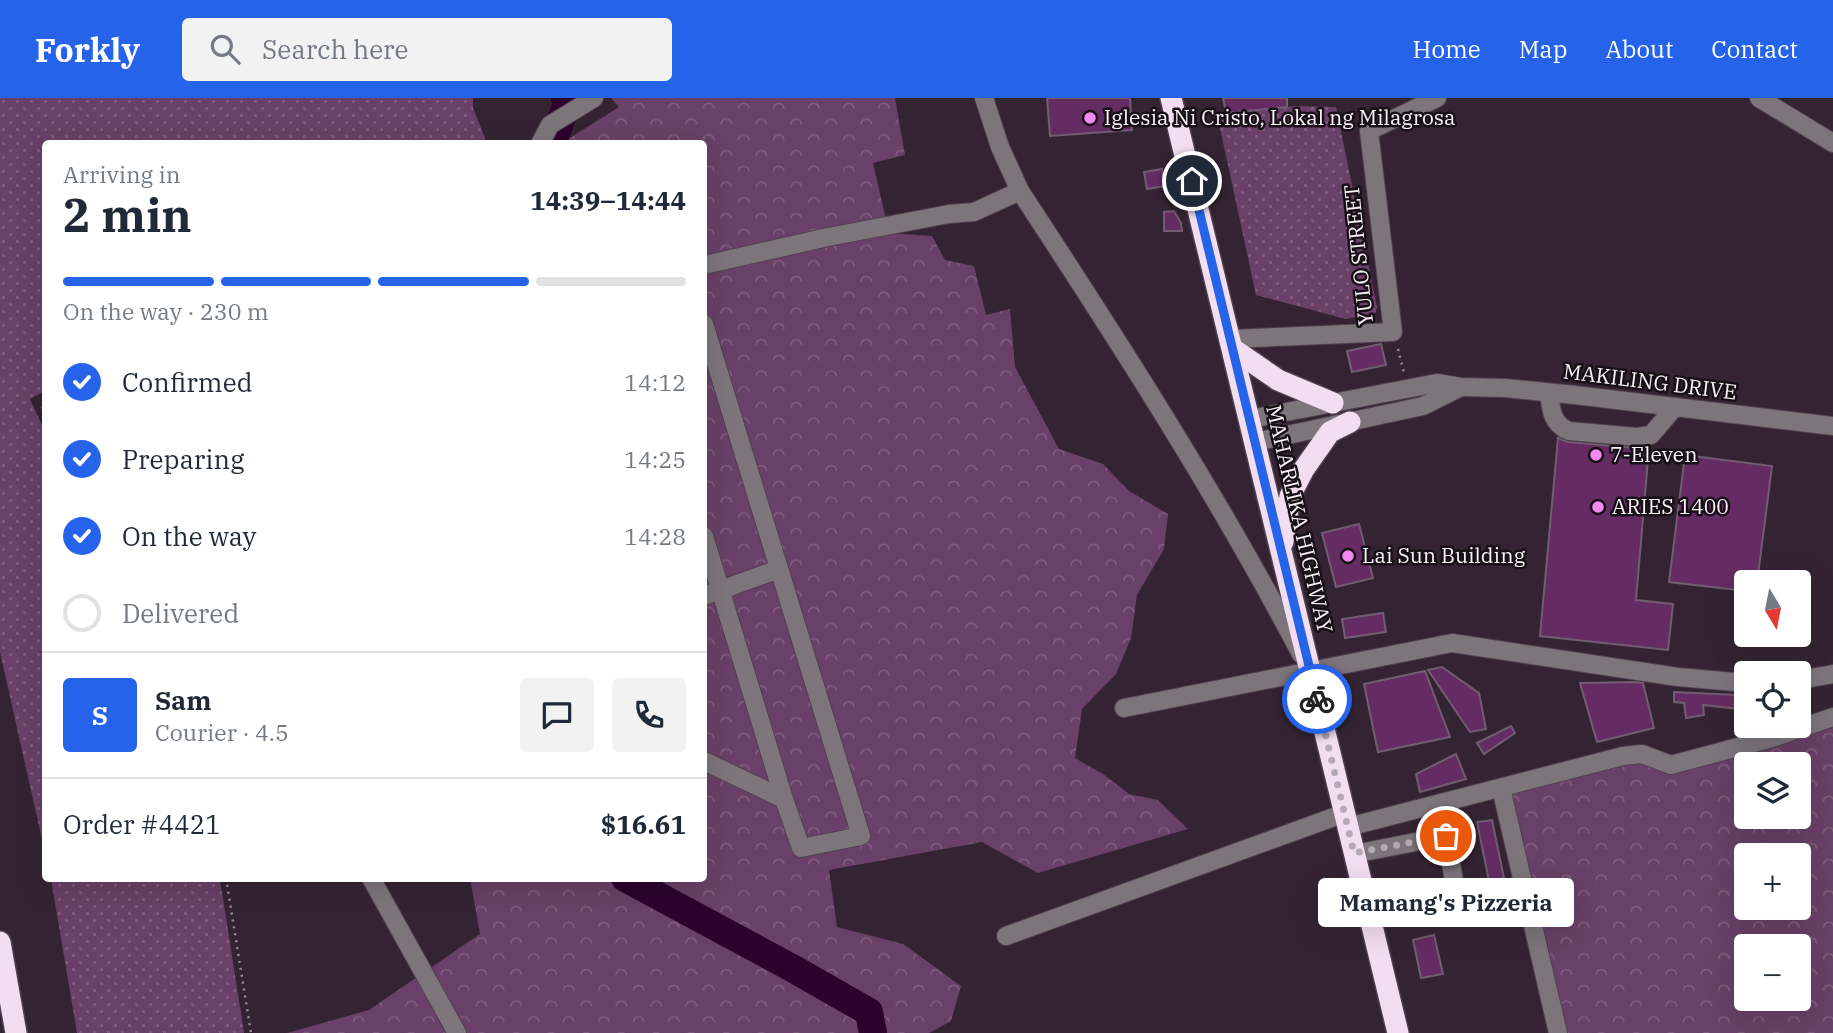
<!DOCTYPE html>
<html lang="en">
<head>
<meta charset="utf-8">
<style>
  body { margin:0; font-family:"IBM Plex Serif",serif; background:#f2f2f3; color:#1f2937; height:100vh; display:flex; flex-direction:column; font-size:26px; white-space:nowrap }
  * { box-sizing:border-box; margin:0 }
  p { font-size:23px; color:#747a83 }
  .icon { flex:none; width:38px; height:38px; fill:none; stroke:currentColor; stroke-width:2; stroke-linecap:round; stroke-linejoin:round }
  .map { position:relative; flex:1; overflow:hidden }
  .details { position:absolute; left:42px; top:42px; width:665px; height:742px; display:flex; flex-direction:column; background:#fff; border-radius:7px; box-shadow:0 7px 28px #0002 }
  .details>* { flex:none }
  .needle { width:46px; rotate:170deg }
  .controls { position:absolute; left:1734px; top:472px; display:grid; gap:14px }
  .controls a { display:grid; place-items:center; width:77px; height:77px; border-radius:7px; background:#fff; box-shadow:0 7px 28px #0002; font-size:35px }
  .pin { position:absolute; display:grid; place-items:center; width:60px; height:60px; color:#fff; margin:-30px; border:4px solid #fff; border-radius:50%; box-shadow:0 2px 7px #0007 }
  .courier { position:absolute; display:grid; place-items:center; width:70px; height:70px; margin:-35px; border:5px solid #2563eb; border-radius:50%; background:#fff; color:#222; box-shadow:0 2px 9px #0007 }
  .bubble { position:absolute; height:49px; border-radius:7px; background:#fff; box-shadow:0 7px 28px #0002; font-size:23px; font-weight:800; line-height:49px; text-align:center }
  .headline em { font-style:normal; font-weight:800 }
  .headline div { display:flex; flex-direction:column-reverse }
  .headline { display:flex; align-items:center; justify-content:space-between; height:119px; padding:0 21px }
  h1 { font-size:46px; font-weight:800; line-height:52px }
  .bar { display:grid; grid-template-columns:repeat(4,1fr); gap:10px 7px; align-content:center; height:84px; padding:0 21px }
  .bar i { height:9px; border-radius:5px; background:#e0e1e3 }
  .bar .on { background:#2563eb }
  .bar p { grid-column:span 4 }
  .line { display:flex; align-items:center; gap:18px; padding:0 21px; border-top:2px solid #e0e1e3 }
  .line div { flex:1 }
  .round { display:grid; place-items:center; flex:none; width:74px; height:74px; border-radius:7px; background:#f2f2f3 }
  ol { padding:0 21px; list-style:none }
  li { display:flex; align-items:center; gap:21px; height:77px }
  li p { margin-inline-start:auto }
  li .icon { padding:7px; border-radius:50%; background:#2563eb; color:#fff; stroke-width:4 }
  li:last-child { color:#747a83 }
  li i { width:38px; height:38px; border:4px solid #e0e1e3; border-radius:50% }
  header { display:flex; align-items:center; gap:42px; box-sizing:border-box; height:98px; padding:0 35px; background:#2563eb; color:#fff }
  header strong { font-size:33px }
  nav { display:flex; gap:38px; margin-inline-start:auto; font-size:24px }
  .search { width:490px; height:63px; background:#f2f2f3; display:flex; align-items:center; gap:18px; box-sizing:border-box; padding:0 24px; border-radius:7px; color:#747a83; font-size:26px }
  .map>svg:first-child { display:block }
</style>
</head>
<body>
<header>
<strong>Forkly</strong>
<div class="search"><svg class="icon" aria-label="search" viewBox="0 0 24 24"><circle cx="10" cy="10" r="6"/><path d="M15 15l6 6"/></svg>Search here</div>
<nav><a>Home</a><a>Map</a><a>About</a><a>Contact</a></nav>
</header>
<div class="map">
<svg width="1833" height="935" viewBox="0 0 1833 935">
  <defs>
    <pattern id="grass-dots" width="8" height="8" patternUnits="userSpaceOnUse" patternTransform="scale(1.75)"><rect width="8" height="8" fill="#694067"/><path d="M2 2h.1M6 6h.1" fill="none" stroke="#7f5c7e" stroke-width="1.8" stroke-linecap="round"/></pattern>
    <pattern id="forest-crowns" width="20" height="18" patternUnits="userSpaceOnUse" patternTransform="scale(1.75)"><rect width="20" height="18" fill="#694067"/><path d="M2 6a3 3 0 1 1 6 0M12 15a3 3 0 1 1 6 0" fill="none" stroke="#7f5c7e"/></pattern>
  </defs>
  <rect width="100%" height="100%" fill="#342433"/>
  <g fill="url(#grass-dots)">
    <path d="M0 0H473V10L487 45 46 46 45 293 30 301 46 336 45 755 0 554Z"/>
    <path d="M1296 8 1336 9 1377 209 1375 215 1346 221 1256 197 1217 16Z"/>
    <path d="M51 781H220L244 935H77Z"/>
  </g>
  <g fill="url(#forest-crowns)" fill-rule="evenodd">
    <path d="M611 0H895L905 57 873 65 889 135 932 138 945 162 974 168 986 217 1010 211 1015 269 1059 351 1103 366 1129 393 1168 416 1164 451 1137 497 1131 540 1116 576 1082 611 1075 660 1103 676 1129 696 1158 702 1188 731 1038 775 982 744 829 772 837 829 903 846 961 888 951 923 929 935H287L369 912 480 836 470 781 704 780V46L562 45 619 9Z"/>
    <path d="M1833 617V935H1561L1503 693 1622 658 1665 666ZM1746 667H1799V719H1746ZM1746 758H1799V810H1746ZM1746 849H1799V901H1746Z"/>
  </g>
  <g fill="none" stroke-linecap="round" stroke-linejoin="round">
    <g stroke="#2d032d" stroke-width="28">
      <path d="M552 46 567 6 565 0"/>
      <path d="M625 780 792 870 869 914 873 935"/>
    </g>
  </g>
  <g fill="#652c64" stroke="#705d6f" stroke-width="2">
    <path d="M1047 0H1130L1132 32 1050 38Z"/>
    <path d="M1223 0H1287V9L1226 15Z"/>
    <path d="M1162 71 1165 88 1147 91 1144 74Z"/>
    <path d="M1174 113 1181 125 1182 133H1164V114Z"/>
    <path d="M1381 246 1386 267 1352 274 1347 253Z"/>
    <path d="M1558 340 1568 344 1636 350 1649 349 1636 502 1673 506 1668 552 1540 538Z"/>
    <path d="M1685 357 1772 368 1757 485H1746V493L1669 484Z"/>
    <path d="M1359 426 1373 480 1336 489 1322 435Z"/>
    <path d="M1383 515 1386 534 1345 540 1342 521Z"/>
    <path d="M1442 569 1479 595 1486 631 1470 634 1428 572Z"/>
    <path d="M1425 573 1450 639 1378 654 1364 586Z"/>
    <path d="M1635 584 1643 585 1654 630 1597 644 1580 585Z"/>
    <path d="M1674 594 1738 597 1740 611 1703 607 1704 617 1686 620 1684 605 1674 604Z"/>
    <path d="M1511 628 1515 635 1484 656 1477 645Z"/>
    <path d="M1456 656 1466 681 1420 694 1416 676Z"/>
    <path d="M1492 722 1504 780 1489 783 1477 724Z"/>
    <path d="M1434 837 1443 876 1421 880 1413 842Z"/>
  </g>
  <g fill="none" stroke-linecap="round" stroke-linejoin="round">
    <g stroke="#50414f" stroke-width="20">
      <g id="minor">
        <path d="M984 0 1000 49 1020 93C1119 244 1217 396 1301 556"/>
        <path d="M1759 0 1833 45"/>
        <path d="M540 46 550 27 594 0"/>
        <path d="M704 167 828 139 949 116 974 114 1020 93"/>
        <path d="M704 226 861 738 801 750 784 701 704 438"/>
        <path d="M1230 241 1393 234 1369 33 1437 0"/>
        <path d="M1549 295C1551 312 1552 326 1569 333L1637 339 1651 337 1675 309"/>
        <path d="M1250 321 1437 285 1461 289 1505 290 1575 297 1833 328"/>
        <path d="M1255 344 1423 308 1461 289"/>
        <path d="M704 498 779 471"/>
        <path d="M1799 582 1833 576"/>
        <path d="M1124 610 1452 545 1678 579 1746 585"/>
        <path d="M704 663 784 701"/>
        <path d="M1501 690 1558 935"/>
        <path d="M1348 729 1623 658 1642 656 1671 667 1772 640 1833 619"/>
        <path d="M1354 756 1446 738 1455 788"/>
        <path d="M371 780 457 935"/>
        <path d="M1006 838 1345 715"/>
      </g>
    </g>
    <g stroke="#50414f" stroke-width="24">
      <g id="highway">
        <path d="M1171 0 1398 935"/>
        <path d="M1233 251 1278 282 1333 305"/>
        <path d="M1283 444 1290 398 1304 371 1330 334 1350 324"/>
        <path d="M0 844 16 935"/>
      </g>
    </g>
    <g stroke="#998b98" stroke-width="2.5" stroke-dasharray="2 5" stroke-linecap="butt">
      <path d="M1398 251 1404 275"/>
      <path d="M46 303 42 308 46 317"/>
      <path d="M226 780 251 935"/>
    </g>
    <use href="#minor" stroke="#7d747c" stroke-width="18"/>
    <use href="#highway" stroke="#f3ddf1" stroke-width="21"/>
  </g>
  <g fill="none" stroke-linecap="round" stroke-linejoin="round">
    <path stroke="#b5a9b4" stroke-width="7" stroke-dasharray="0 12.6" d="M1317 601 1354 755 1446 738"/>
    <path stroke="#2563eb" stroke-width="9" d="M1192 83 1317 601"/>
  </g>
  <g fill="#f489f1" stroke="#171017" stroke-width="2.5">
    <circle cx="1090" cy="20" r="7"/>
    <circle cx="1596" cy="357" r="7"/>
    <circle cx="1598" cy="409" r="7"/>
    <circle cx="1348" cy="458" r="7"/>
  </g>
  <g text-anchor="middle" stroke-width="5" stroke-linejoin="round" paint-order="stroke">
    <g font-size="21" fill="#fbf0fa" stroke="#171017" text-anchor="start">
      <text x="1104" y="27">Iglesia Ni Cristo, Lokal ng Milagrosa</text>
      <text x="1610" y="364">7-Eleven</text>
      <text x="1612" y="416">ARIES 1400</text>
      <text x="1362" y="465">Lai Sun Building</text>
    </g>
    <g font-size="21" fill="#fbf0fa" stroke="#171017">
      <text transform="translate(1359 157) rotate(-96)" y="7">YULO STREET</text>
      <text transform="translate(1650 284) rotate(7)" y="7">MAKILING DRIVE</text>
      <text transform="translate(1299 421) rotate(77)" y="7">MAHARLIKA HIGHWAY</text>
    </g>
  </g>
</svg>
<div class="controls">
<a><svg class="needle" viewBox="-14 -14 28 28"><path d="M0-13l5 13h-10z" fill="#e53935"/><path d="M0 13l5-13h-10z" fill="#747a83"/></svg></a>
<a><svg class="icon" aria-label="locate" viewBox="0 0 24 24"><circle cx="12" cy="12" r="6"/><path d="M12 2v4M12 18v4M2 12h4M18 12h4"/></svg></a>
<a><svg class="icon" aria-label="layers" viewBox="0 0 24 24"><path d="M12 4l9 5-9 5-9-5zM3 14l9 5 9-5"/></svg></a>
<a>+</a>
<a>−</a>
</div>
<div class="pin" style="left:1446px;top:738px;background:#ea580c"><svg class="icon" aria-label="bag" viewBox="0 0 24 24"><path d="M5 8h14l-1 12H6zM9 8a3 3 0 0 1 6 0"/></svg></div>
<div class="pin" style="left:1192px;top:83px;background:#1f2937"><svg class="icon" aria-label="home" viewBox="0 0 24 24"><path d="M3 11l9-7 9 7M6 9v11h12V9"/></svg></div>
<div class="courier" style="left:1317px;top:601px"><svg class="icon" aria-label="bike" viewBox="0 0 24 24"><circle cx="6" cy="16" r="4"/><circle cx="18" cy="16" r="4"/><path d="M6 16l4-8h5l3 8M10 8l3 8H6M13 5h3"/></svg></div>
<div class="bubble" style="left:1318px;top:780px;width:256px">Mamang's Pizzeria</div>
<section class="details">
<div class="headline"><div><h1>2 min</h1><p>Arriving in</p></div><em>14:39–14:44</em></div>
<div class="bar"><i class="on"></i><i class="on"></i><i class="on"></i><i></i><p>On the way · 230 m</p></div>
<ol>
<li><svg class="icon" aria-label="check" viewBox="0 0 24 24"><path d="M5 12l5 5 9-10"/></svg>Confirmed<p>14:12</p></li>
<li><svg class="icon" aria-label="check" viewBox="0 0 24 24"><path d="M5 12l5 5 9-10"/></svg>Preparing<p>14:25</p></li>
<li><svg class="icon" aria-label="check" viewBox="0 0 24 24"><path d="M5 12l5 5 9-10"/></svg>On the way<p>14:28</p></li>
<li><i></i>Delivered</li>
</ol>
<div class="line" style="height:126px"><b class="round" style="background:#2563eb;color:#fff">S</b><div><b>Sam</b><p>Courier · 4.5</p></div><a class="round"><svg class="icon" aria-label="chat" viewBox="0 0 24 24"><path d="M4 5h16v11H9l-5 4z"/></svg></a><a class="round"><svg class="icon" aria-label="phone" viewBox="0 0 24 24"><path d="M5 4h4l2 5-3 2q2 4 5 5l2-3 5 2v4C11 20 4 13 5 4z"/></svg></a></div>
<div class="line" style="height:91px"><div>Order #4421</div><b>$16.61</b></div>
</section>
</div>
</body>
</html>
